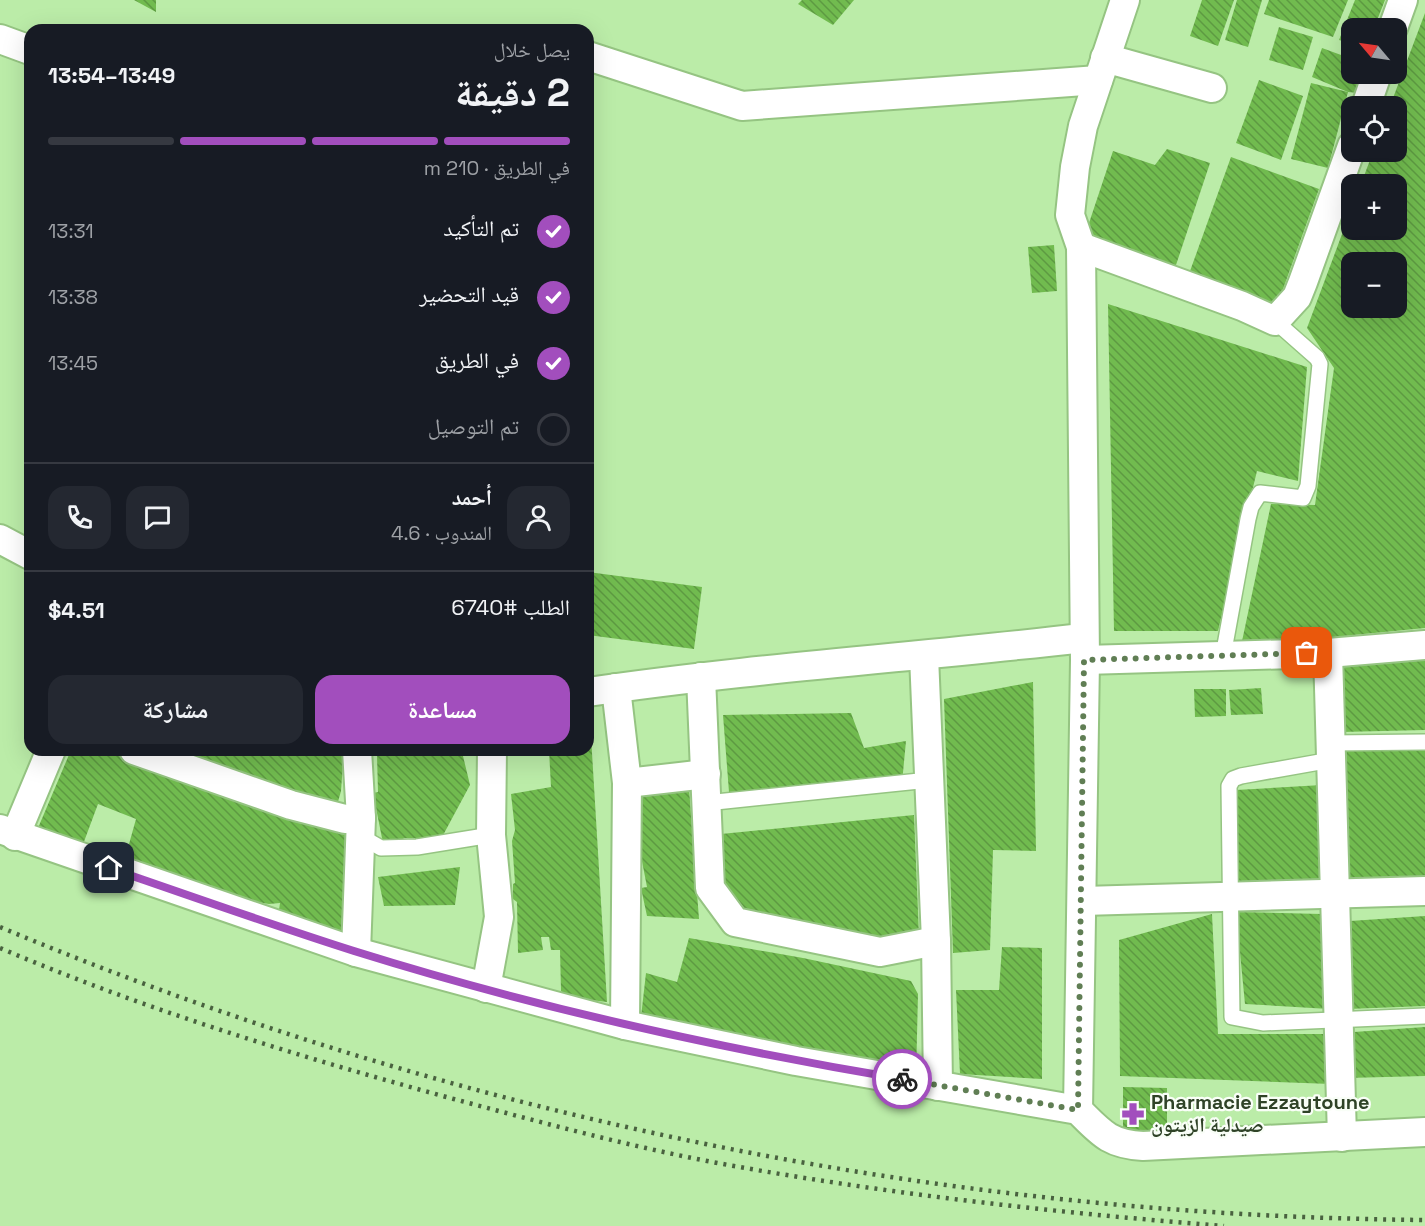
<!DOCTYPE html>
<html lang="ar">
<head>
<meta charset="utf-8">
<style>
  body { margin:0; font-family:"Space Grotesk","Noto Naskh Arabic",sans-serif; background:#242831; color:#f1f3f6; direction:rtl; height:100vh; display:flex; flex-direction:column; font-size:22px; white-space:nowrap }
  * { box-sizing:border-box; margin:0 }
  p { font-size:20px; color:#9ea1a6 }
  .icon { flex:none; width:33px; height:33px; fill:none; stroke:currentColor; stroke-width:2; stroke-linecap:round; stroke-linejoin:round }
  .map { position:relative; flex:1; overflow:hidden; direction:ltr }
  .drawer { position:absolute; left:24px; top:24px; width:570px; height:732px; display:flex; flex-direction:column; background:#171b24; border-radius:18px; box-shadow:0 6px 24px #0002; direction:rtl }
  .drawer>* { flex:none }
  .needle { width:39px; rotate:299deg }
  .tools { position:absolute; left:1341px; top:18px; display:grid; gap:12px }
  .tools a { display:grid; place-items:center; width:66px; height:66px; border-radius:12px; background:#171b24; box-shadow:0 6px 24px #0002; font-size:30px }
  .pin { position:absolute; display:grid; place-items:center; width:51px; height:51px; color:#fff; margin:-26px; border-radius:12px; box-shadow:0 3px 9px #0006 }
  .courier { position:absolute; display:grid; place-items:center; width:60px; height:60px; margin:-30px; border:4px solid #a24ebd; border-radius:50%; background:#fff; color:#222; box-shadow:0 2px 8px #0007 }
  .summary em { font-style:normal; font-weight:700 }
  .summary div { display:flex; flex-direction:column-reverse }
  .summary { display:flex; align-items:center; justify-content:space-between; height:102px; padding:0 24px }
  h1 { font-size:39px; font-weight:700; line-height:45px }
  .bar { display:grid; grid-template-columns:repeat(4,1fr); gap:9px 6px; align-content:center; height:72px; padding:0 24px }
  .bar i { height:8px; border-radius:4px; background:#363941 }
  .bar .selected { background:#a24ebd }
  .bar p { grid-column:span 4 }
  .line { display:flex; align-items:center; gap:15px; padding:0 24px; border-top:2px solid #363941 }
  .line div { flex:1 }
  .round { display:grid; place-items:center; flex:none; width:63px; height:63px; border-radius:18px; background:#242831 }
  ol { padding:0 24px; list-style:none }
  li { display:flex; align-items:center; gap:18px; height:66px }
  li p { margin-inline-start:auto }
  li .icon { padding:6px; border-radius:50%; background:#a24ebd; color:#fff; stroke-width:4 }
  li:last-child { color:#9ea1a6 }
  li i { width:33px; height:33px; border:3px solid #363941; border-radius:50% }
  .button { display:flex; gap:12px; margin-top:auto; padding:12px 24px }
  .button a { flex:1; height:69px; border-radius:18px; background:#a24ebd; color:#fff; font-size:24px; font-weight:700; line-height:69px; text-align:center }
  .button a+a { background:#242831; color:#f1f3f6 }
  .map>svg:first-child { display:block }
</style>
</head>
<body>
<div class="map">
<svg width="1425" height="1226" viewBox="0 0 1425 1226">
  <defs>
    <pattern id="building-back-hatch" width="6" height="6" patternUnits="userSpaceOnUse" patternTransform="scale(1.5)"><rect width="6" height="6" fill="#71bb4f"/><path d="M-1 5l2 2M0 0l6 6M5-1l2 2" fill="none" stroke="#5d9a42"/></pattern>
  </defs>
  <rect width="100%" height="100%" fill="#bbeca8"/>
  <g fill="url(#building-back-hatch)" fill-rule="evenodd">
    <path d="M134 0H156V12Z"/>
    <path d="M802 0H854L833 25 798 4Z"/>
    <path d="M1202 0H1234L1218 46 1190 36Z"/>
    <path d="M1237 0H1262L1248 47 1225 40Z"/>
    <path d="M1269 0H1348L1333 37 1264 14Z"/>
    <path d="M1355 0H1385L1374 28H1352V44L1339 40Z"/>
    <path d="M1425 13V628L1241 646 1271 504 1315 505 1334 368 1307 328 1351 210 1352 230H1396V184H1361L1373 152H1396V106H1390ZM1352 262H1396V308H1352Z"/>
    <path d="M1279 27 1313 37 1303 70 1269 60Z"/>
    <path d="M1322 48 1352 59V74H1364L1358 93 1348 92 1312 77Z"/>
    <path d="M1259 80 1303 96 1281 160 1236 143Z"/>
    <path d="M1311 83 1348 92 1328 168 1291 159Z"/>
    <path d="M1167 149 1210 163 1172 277 1081 247 1113 151 1155 165Z"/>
    <path d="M1231 157 1319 189 1273 317 1185 285Z"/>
    <path d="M1054 245 1057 291 1032 293 1028 247Z"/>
    <path d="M1108 304 1307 367 1298 481 1257 471 1218 631H1114Z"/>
    <path d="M588 572 702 587 694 649 588 635Z"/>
    <path d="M1425 651V730L1341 732 1335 657Z"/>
    <path d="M1033 682 1036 851 993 850 990 950 953 953 944 699Z"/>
    <path d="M1261 688 1263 714 1231 715 1229 690Z"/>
    <path d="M1194 689H1226V716L1195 717Z"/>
    <path d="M851 713 864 748 906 741 902 783 729 792 723 715Z"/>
    <path d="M588 736H591L607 1002 566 997 561 991 560 950H551L549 937H541L543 950 518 953 517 902 513 899V884L515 883 512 841 515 830 511 794 551 787 549 750H588Z"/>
    <path d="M1341 745 1425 747V881L1342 885Z"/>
    <path d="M71 750H121L347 827 341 932 279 910 280 903 269 904 219 896 124 862 136 819 98 804 82 847 38 828Z"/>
    <path d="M166 750H344L341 791 336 809Z"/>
    <path d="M377 755 463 756 470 785 441 839 416 841 415 838H404L401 841 383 843 373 793 378 792Z"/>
    <path d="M1322 785 1323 885 1238 882 1236 790Z"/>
    <path d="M689 788 699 919 647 916 641 888 647 887 641 856 638 794Z"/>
    <path d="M914 815 919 936 876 940 724 910 721 834Z"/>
    <path d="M460 867 455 905 384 906 378 877Z"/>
    <path d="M1236 912 1322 914 1329 1009 1245 1004Z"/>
    <path d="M1212 914 1218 1034H1332L1331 1084 1120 1076 1119 940Z"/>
    <path d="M1425 916V1006L1348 1009 1350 921Z"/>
    <path d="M689 938 803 958 911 981 918 994 916 1077 641 1017 646 973 677 982Z"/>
    <path d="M1002 947 1042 948V1079L960 1074 956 990H999Z"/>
    <path d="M1425 1027V1076L1347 1078 1354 1032Z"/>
    <path d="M1123 1087 1167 1088V1132H1123Z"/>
  </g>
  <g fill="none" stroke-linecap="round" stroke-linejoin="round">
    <g stroke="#95c482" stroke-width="18">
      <g id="service">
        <path d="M1223 656 1248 519 1251 507 1260 493 1303 498 1308 486 1320 364 1317 358 1275 321"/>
        <path d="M1331 743 1425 742"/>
        <path d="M1331 760 1241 776 1233 779 1229 786 1232 1017 1263 1023 1425 1016"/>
        <path d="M706 803 929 780"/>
        <path d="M360 836 381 848 417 847 491 835"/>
      </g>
    </g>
    <g stroke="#95c482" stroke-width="32">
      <g id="minor">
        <path d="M1393 28 1403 0"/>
        <path d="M0 39 30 50"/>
        <path d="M588 56 742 106 1098 80"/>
        <path d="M1105 58 1212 88"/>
        <path d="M1366 106 1377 74"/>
        <path d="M1081 247 1242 306 1275 321 1297 297 1303 282 1352 146"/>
        <path d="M0 539 30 555"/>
        <path d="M1328 653 1342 1137"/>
        <path d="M924 656 936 941 938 1086"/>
        <path d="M1085 660 1328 653 1425 645"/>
        <path d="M701 677 710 888 735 922 880 952 936 941"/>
        <path d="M616 688 627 783 625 1025"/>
        <path d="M588 692C752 668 918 657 1083 638"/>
        <path d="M134 750 291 805 345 819 361 818"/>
        <path d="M627 783 706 774"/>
        <path d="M0 829 356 952 625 1025 796 1061 1078 1110C1101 1133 1109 1144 1143 1146L1425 1132"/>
        <path d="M15 836 51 750"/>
        <path d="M1083 901 1425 891"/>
        <path d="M356 952 361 818 357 750"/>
        <path d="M486 988 499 917 491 835 492 750"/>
        <path d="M1078 1110 1085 660 1081 247 1070 215 1075 167 1083 126 1125 0"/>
      </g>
    </g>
    <use href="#service" stroke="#fff" stroke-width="15"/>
    <use href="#minor" stroke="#fff" stroke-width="28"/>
    <g stroke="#49623f" stroke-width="4.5" stroke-dasharray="3 6" stroke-linecap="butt">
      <path d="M0 927C449 1115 938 1216 1425 1220"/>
      <path d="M0 948C146 1010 297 1056 450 1098 544 1123 638 1149 734 1166 896 1195 1060 1213 1224 1226"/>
    </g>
  </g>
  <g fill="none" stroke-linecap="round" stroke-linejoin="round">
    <path stroke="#607e54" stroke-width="6" stroke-dasharray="0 10.8" d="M902 1079 1078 1110 1084 660 1307 653"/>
    <path stroke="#a24ebd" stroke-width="8" d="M109 868C191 896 272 925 354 951 533 1007 717 1048 902 1079"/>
  </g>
  <defs>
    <g id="pharmacy-bare" transform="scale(1.8)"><path d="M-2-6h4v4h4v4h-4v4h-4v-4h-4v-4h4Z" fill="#a24ebd" stroke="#f9fef7" stroke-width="2.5" paint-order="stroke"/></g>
  </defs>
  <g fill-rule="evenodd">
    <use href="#pharmacy-bare" x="1133" y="1114"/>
  </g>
  <g text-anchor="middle" stroke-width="4.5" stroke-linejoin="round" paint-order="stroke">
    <g font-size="20" font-weight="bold" fill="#2f4327" stroke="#f9fef7" text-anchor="start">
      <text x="1151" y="1109">Pharmacie Ezzaytoune<tspan x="1151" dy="23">صيدلية الزيتون</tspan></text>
    </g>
  </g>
</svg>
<div class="tools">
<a><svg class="needle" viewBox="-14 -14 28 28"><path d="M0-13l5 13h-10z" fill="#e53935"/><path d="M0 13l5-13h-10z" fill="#9ea1a6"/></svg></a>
<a><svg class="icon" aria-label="locate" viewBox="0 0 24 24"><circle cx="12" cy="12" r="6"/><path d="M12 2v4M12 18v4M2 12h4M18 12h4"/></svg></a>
<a>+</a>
<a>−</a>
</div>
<div class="pin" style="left:1307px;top:653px;background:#ea580c"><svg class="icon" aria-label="bag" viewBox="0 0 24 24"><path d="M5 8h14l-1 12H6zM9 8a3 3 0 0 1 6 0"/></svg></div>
<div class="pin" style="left:109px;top:868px;background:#1f2937"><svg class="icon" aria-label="home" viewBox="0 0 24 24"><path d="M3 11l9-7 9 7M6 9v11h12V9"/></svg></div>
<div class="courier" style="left:902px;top:1079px"><svg class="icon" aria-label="bike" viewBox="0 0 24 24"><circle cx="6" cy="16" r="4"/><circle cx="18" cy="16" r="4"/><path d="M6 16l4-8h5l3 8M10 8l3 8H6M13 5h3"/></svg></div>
<section class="drawer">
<div class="summary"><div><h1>2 دقيقة</h1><p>يصل خلال</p></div><em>13:49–13:54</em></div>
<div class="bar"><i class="selected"></i><i class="selected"></i><i class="selected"></i><i></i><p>في الطريق · 210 m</p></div>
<ol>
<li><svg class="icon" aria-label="check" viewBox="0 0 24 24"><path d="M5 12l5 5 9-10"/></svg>تم التأكيد<p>13:31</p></li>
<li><svg class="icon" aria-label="check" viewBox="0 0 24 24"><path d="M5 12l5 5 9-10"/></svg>قيد التحضير<p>13:38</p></li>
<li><svg class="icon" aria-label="check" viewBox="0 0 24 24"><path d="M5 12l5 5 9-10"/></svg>في الطريق<p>13:45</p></li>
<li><i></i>تم التوصيل</li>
</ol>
<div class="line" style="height:108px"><a class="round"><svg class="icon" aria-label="person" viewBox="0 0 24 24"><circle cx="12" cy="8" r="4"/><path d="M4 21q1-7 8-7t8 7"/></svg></a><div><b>أحمد</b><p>المندوب · 4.6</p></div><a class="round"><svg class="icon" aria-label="chat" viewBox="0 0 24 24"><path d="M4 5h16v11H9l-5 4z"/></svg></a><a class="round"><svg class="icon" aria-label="phone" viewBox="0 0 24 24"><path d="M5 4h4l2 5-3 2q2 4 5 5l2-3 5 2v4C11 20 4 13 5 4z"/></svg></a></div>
<div class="line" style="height:78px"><div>الطلب #6740</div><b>$4.51</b></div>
<div class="button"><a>مساعدة</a><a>مشاركة</a></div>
</section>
</div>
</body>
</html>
